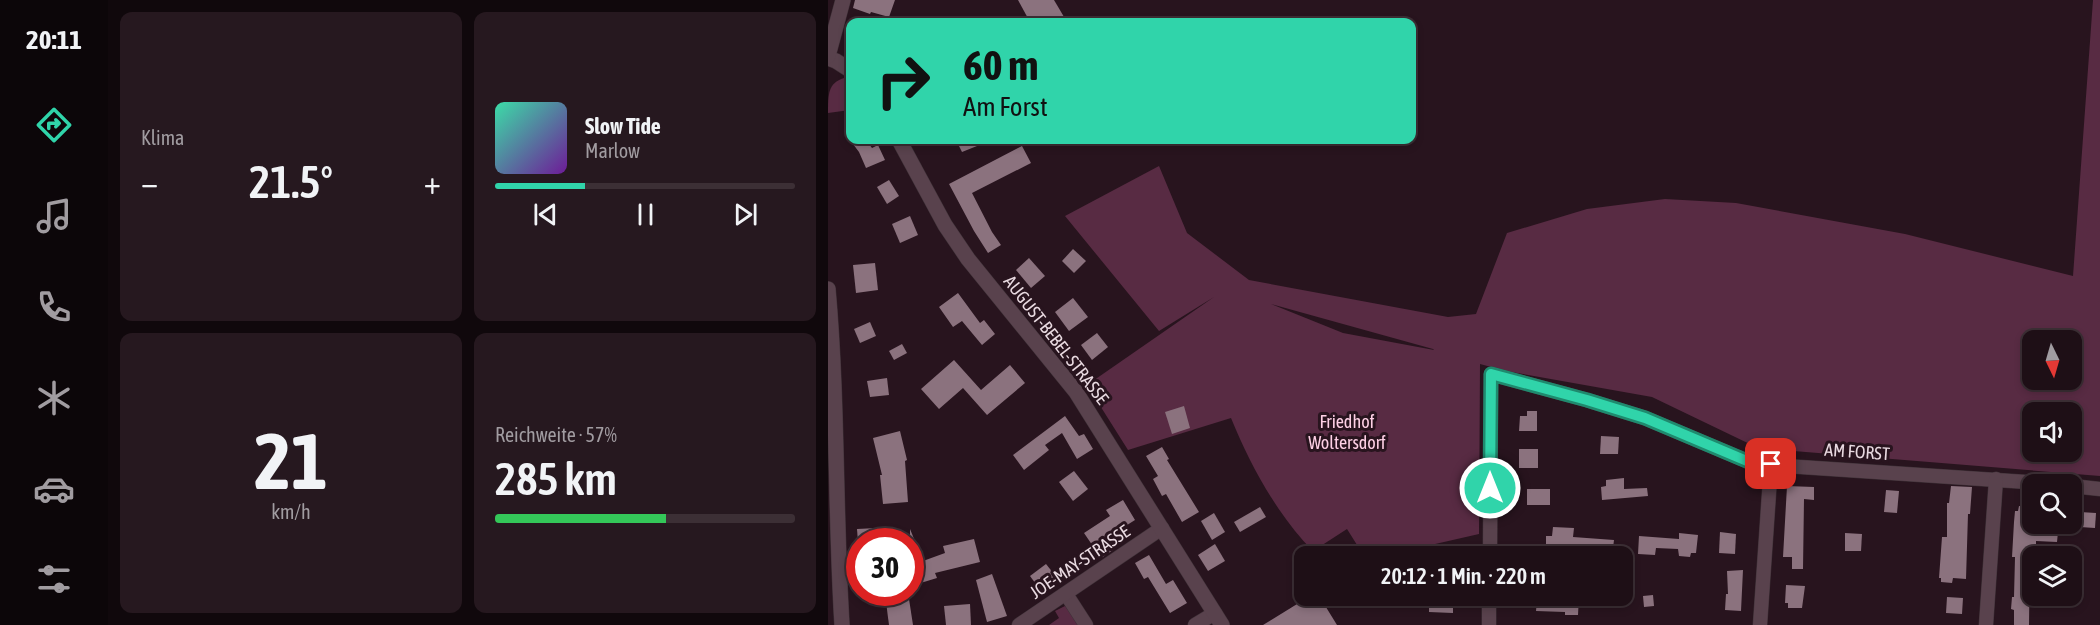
<!DOCTYPE html>
<html lang="de">
<meta charset="utf-8">
<style>
:root{--surface:#1e0f16;--page:#26181f;--text:#f1f3f6;--muted:#a19ca1;--line:#3c2f35;--accent:#30d4aa}
body{margin:0;font-family:"Asap Condensed",sans-serif;background:var(--page);color:var(--text);height:100vh;display:flex;flex-direction:column;font-size:22px;white-space:nowrap}
*{box-sizing:border-box;margin:0}
p{font-size:20px;color:var(--muted)}
.icon{flex:none;width:33px;height:33px;fill:none;stroke:currentColor;stroke-width:2;stroke-linecap:round;stroke-linejoin:round}
.map{position:relative;flex:1;overflow:hidden}
.sheet{display:flex;flex-direction:column;gap:12px;padding:12px;background:#10080c;width:720px}
.sheet>*{flex:none}
.top-card{position:absolute;left:18px;top:18px;width:570px;height:126px;border-radius:12px;box-shadow:0 3px 9px #0003,0 0 0 2px var(--line);background:#30d4aa;color:#111;overflow:hidden}
.needle{width:39px;rotate:175deg}
.fabs{position:absolute;left:1194px;top:330px;display:grid;gap:12px}
.fabs a{display:grid;place-items:center;width:60px;height:60px;border-radius:12px;background:var(--surface);box-shadow:0 3px 9px #0003,0 0 0 2px var(--line);font-size:30px}
.speed{position:absolute;left:18px;top:528px;display:flex;gap:12px;font-size:30px;font-weight:700;text-align:center}
.speed>*{display:grid;place-content:center;width:78px;height:78px;border-radius:50%;background:var(--surface);box-shadow:0 3px 9px #0003,0 0 0 2px var(--line);line-height:1}
.speed .limit{border:9px solid #d22;background:#fff;color:#111}
.pin{position:absolute;display:grid;place-items:center;width:51px;height:51px;color:#fff;margin:-26px;border-radius:12px;box-shadow:0 3px 9px #0006}
.me{position:absolute;width:66px;margin:-33px;rotate:0deg;stroke-linejoin:round;filter:drop-shadow(0 0 4px #0008)}
.turn{display:flex;align-items:center;gap:21px;height:126px;padding:0 18px;font-size:27px}
.turn .icon{width:78px;height:78px;stroke-width:2.5}
.turn b{display:block;font-size:42px;line-height:51px}
.big{font-size:45px;font-weight:600;line-height:1.1}
.sheet .widget{flex:1;display:flex;flex-direction:column;justify-content:center;gap:9px;min-width:0;padding:0 21px;border-radius:12px;background:var(--page)}
.sheet .dial{align-items:center;gap:0}
.dial b{font-size:78px;line-height:1}
.song{display:flex;align-items:center;gap:18px}
.cover{width:72px;height:72px;border-radius:9px;background:linear-gradient(135deg,hsl(160 70% 55%),hsl(280 70% 35%))}
.played{height:6px;border-radius:3px;background:linear-gradient(90deg,var(--accent) 30%,var(--line) 30%)}
.keys{display:flex;justify-content:space-around;direction:ltr}
.heat{display:flex;justify-content:space-between;align-items:center;font-size:33px;direction:ltr}
.charge{height:9px;border-radius:4px;background:linear-gradient(90deg,#34c759 57%,var(--line) 0)}
.sheet .tiles{flex:1;display:grid;gap:12px;grid-template-columns:repeat(2,1fr)}
.trip{position:absolute;left:466px;top:546px;width:339px;height:60px;border-radius:12px;background:var(--surface);box-shadow:0 3px 9px #0003,0 0 0 2px var(--line);font-weight:600;line-height:60px;text-align:center}
main{display:flex;flex:1;min-height:0}
.menu{display:flex;flex-direction:column;width:108px;justify-content:space-around;align-items:center;background:#0c0609;color:var(--muted)}
.menu .icon{width:42px;height:42px}
.menu .on{color:var(--accent)}
.menu b{font-size:27px;color:var(--text)}
.map>svg:first-child{display:block}
</style>
<main>
<nav class="menu">
<b>20:11</b>
<svg class="icon on" aria-label="directions" viewBox="0 0 24 24"><path d="M12 3l9 9-9 9-9-9zM9 14v-3h6M13 9l2 2-2 2"/></svg>
<svg class="icon" aria-label="music" viewBox="0 0 24 24"><path d="M9 18V5l10-2v13"/><circle cx="6" cy="18" r="3"/><circle cx="16" cy="16" r="3"/></svg>
<svg class="icon" aria-label="phone" viewBox="0 0 24 24"><path d="M5 4h4l2 5-3 2q2 4 5 5l2-3 5 2v4C11 20 4 13 5 4z"/></svg>
<svg class="icon" aria-label="climate" viewBox="0 0 24 24"><path d="M12 3v18M4 7l16 10M4 17L20 7"/></svg>
<svg class="icon" aria-label="car" viewBox="0 0 24 24"><path d="M5 17H2v-5l4-1 3-4h7l3 4 3 1v5h-3M9 17h6M6 11h13"/><circle cx="7" cy="17" r="2"/><circle cx="17" cy="17" r="2"/></svg>
<svg class="icon" aria-label="filters" viewBox="0 0 24 24"><path d="M4 7h16M4 17h16"/><circle cx="9" cy="7" r="2"/><circle cx="15" cy="17" r="2"/></svg>
</nav>
<section class="sheet">
<div class="tiles">
<div class="widget"><p>Klima</p>
<div class="heat"><a>−</a><b class="big">21.5°</b><a>+</a></div>
</div>
<div class="widget">
<div class="song"><i class="cover"></i><div><b>Slow Tide</b><p>Marlow</p></div></div>
<div class="played"></div>
<div class="keys"><svg class="icon" aria-label="previous" viewBox="0 0 24 24"><path d="M18 5L8 12l10 7zM5 5v14"/></svg><svg class="icon" aria-label="pause" viewBox="0 0 24 24"><path d="M8 5v14M16 5v14"/></svg><svg class="icon" aria-label="next" viewBox="0 0 24 24"><path d="M6 5l10 7-10 7zM19 5v14"/></svg></div>
</div>
<div class="widget dial"><b>21</b><p>km/h</p></div>
<div class="widget"><p>Reichweite · 57%</p><b class="big">285 km</b><div class="charge"></div></div>
</div>
</section>
<div class="map">
<svg width="1272" height="625" viewBox="0 0 1272 625">
<rect width="100%" height="100%" fill="#28141e"/>
<!-- green -->
<g fill="#582b43" fill-rule="evenodd">
<path d="M1265,0h7v476l-342,-28 -106,-51 -146,-26 -26,-7 -1,170 -57,13 -15,9h-43l-17,-27 -34,22c-35,-35 -63,-86 -82,-133l-103,32 -41,-65 127,-88 -55,34 -94,-115 94,-50 28,67 62,47 199,37 28,-3 31,-81 80,-24 78,-10 71,4 169,31 168,42zM443,304l162,45 1,1 -91,-17zM1204,340h40v40h-40zM1204,412h40v40h-40z"/>
<path d="M16,78l6,3v29l-22,3c0,-19 0,-30 16,-35z"/>
<path d="M237,606l15,19h-31l10,-7 -4,-7z"/>
</g>
<!-- building -->
<g fill="#8b727e">
<path d="M27,0h40l-6,17 -18,-5 -1,2 -17,-6z"/>
<path d="M190,0h36l13,22h-37z"/>
<path d="M22,140h16l6,8 6,-3 7,15 -19,8 -7,-16z"/>
<path d="M128,140h36l-30,12z"/>
<path d="M194,146l9,17 -59,30 20,39 9,13 -13,8 -14,-22 -25,-47z"/>
<path d="M61,180l10,16 -12,8 -10,-17z"/>
<path d="M82,216l8,19 -18,8 -8,-19z"/>
<path d="M245,249l13,12 -12,12 -12,-12z"/>
<path d="M201,258l16,18 -14,12 -15,-18z"/>
<path d="M47,263l3,27 -22,3 -3,-28z"/>
<path d="M130,293l22,30 4,-3 11,14 -13,11 -20,-24 -9,6 -14,-20z"/>
<path d="M245,298l15,19 -19,14 -14,-19z"/>
<path d="M42,322l6,14 -16,7 -6,-14z"/>
<path d="M269,333l11,14 -16,13 -11,-15z"/>
<path d="M74,344l5,9 -13,7 -5,-9z"/>
<path d="M126,360l27,30 29,-25 15,18 -38,32 -24,-27 -24,21 -18,-20z"/>
<path d="M59,378l2,17 -19,2 -3,-16z"/>
<path d="M356,406l6,22 -18,6 -7,-22z"/>
<path d="M699,411h10v20h-18l1,-15h7z"/>
<path d="M237,416l14,20 5,-2 9,15 -16,10 -15,-26 -17,12 4,5 -25,20 -11,-15z"/>
<path d="M72,431l7,29 -2,1 3,41 -25,2 -3,-29h2l-9,-37z"/>
<path d="M773,436l18,1 -1,17h-18z"/>
<path d="M334,447l7,12 -2,1 32,52 -17,10 -16,-28 -4,2 -9,-17 5,-3 -12,-20z"/>
<rect x="691" y="449" width="19" height="19"/>
<path d="M246,471l14,18 -15,12 -14,-19z"/>
<path d="M796,478v11l23,-1 1,8 -46,4 -1,-13 5,-1v-6z"/>
<path d="M959,486l27,1v13l-10,-1 -1,70h-11v-12h-9z"/>
<path d="M1123,486l21,1 -2,27h-2l-2,65 -13,-1 -1,5 -11,-1v-4h-2l3,-41h5v-34h2z"/>
<rect x="699" y="489" width="23" height="16"/>
<path d="M1058,490l13,1 -2,22 -13,-1z"/>
<path d="M295,500l12,20 -30,19 8,11 -12,8 -17,-25 26,-17 -4,-6z"/>
<path d="M1191,506l13,1v17h8l1,7 17,1 -1,10 -21,-1v10h-6l-1,74h-15v-15l-3,-1 1,-12h2l1,-40h-3l2,-35 1,-11h3z"/>
<path d="M432,507l6,10 -26,15 -6,-10z"/>
<path d="M1252,512l16,1 -1,15 -15,-1z"/>
<path d="M386,513l11,19 -13,8 -11,-19z"/>
<path d="M725,527l21,1 -1,9 41,3 -2,16h-18v-7h-5v-2l-43,-2v-9h6z"/>
<path d="M49,528l1,14h-20l-1,-13z"/>
<path d="M82,529l13,32 22,-8 -2,-7 31,-7 6,23 -45,11 2,5 -23,7 -4,-11z"/>
<path d="M892,532l16,2 -1,20 -16,-1z"/>
<path d="M851,533l19,2 -2,18h-5l-1,4 -11,-1 -1,-7 -22,-1 -1,7 -17,-1 1,-18 40,3z"/>
<path d="M1017,533l17,1 -1,17h-16z"/>
<path d="M387,544l10,17 -17,10 -10,-16z"/>
<path d="M321,555l17,29 7,-4 14,23 -17,10 -22,-36 -4,2 -9,-16z"/>
<path d="M218,564l12,15 -17,12 -11,-15z"/>
<path d="M915,570l-2,41 -16,-1 1,-16h2l-1,-23z"/>
<path d="M164,574l15,42 -20,6 -11,-42z"/>
<path d="M958,585l19,1 -3,22h-14v-5h-3z"/>
<path d="M825,595l1,11 -10,1 -1,-11z"/>
<path d="M737,596h14l-1,19h-13v-3l-29,-1 1,-11 29,1z"/>
<path d="M1119,597l16,1 -1,16 -16,-1z"/>
<path d="M81,599l4,26h-24l-3,-23z"/>
<path d="M493,599l16,26h-74l39,-24 5,7z"/>
<path d="M601,599h24v14l-24,-1z"/>
<path d="M142,604l1,21h-25l-2,-19z"/>
</g>
<g fill="none" stroke-linecap="round" stroke-linejoin="round">
<!-- minor casing -->
<g stroke="#3f3238" stroke-width="15">
<g id="minor">
<path d="M1244,486l28,3"/>
<path d="M662,556l1,-182 96,26 58,18 109,46 302,20"/>
<path d="M238,594l20,31"/>
<path d="M191,625l143,-97"/>
<path d="M367,625l20,-12"/>
<path d="M661,625v-29"/>
<path d="M932,625l11,-161"/>
<path d="M1158,625l10,-146"/>
</g>
</g>
<!-- tertiary casing -->
<g stroke="#3f3238" stroke-width="16">
<g id="tertiary">
<path d="M0,58l8,3 14,9"/>
<path d="M71,140l46,85 23,34 108,133 146,233"/>
</g>
</g>
<!-- secondary casing -->
<g stroke="#3f3238" stroke-width="16">
<g id="secondary">
<path d="M0,56l15,-56"/>
<path d="M0,289c10,112 7,224 14,336"/>
</g>
</g>
<!-- minor -->
<use href="#minor" stroke="#59424d" stroke-width="14"/>
<!-- tertiary -->
<use href="#tertiary" stroke="#59424d" stroke-width="15"/>
<!-- secondary -->
<use href="#secondary" stroke="#59424d" stroke-width="15"/>
</g>
<g fill="none" stroke-linecap="round" stroke-linejoin="round">
<!-- route casing -->
<g stroke="#1f8a6e" stroke-width="15">
<path id="route" d="M662,488l1,-114 96,26 58,18 109,46h17"/>
</g>
<!-- route -->
<use href="#route" stroke="#30d4aa" stroke-width="10"/>
</g>
<g text-anchor="middle" stroke-width="6" stroke-linejoin="round" paint-order="stroke">
<!-- street labels -->
<g font-size="18" fill="#e9dae1" stroke="#28141e">
<text transform="translate(228 340) rotate(52)" y="6">AUGUST-BEBEL-STRASSE</text>
<text transform="translate(1029 452) rotate(4)" y="6">AM FORST</text>
<text transform="translate(252 562) rotate(-34)" y="6">JOE-MAY-STRASSE</text>
</g>
<!-- park labels -->
<g font-size="18" fill="#fed0e5" stroke="#28141e">
<text x="519" y="428">Friedhof<tspan x="519" dy="21">Woltersdorf</tspan></text>
</g>
</g>
</svg>
<div class="fabs">
<a><svg class="needle" viewBox="-14 -14 28 28"><path d="M0-13l5 13h-10z" fill="#e53935"/><path d="M0 13l5-13h-10z" fill="#a19ca1"/></svg></a>
<a><svg class="icon" aria-label="sound" viewBox="0 0 24 24"><path d="M4 9h4l5-4v14l-5-4H4zM17 9q2 3 0 6"/></svg></a>
<a><svg class="icon" aria-label="search" viewBox="0 0 24 24"><circle cx="10" cy="10" r="6"/><path d="M15 15l6 6"/></svg></a>
<a><svg class="icon" aria-label="layers" viewBox="0 0 24 24"><path d="M12 4l9 5-9 5-9-5zM3 14l9 5 9-5"/></svg></a>
</div>
<div class="speed"><div class="limit">30</div></div>
<div class="pin" style="left:943px;top:464px;background:#d93025"><svg class="icon" aria-label="arrive" viewBox="0 0 24 24"><path d="M6 21V4h12l-3 4 3 4H6"/></svg></div>
<svg class="me" style="left:662px;top:488px" viewBox="-20 -20 40 40"><circle r="17" fill="#30d4aa" stroke="#fff" stroke-width="3"/><path d="M0-11L8 9 0 5-8 9z" fill="#fff"/></svg>
<div class="trip">20:12 · 1 Min. · 220 m</div>
<div class="top-card">
<div class="turn"><svg class="icon" aria-label="right" viewBox="0 0 24 24"><path d="M7 20v-9h11M14 6l5 5-5 5"/></svg><div><b>60 m</b>Am Forst</div></div>
</div>
</div>
</main>
